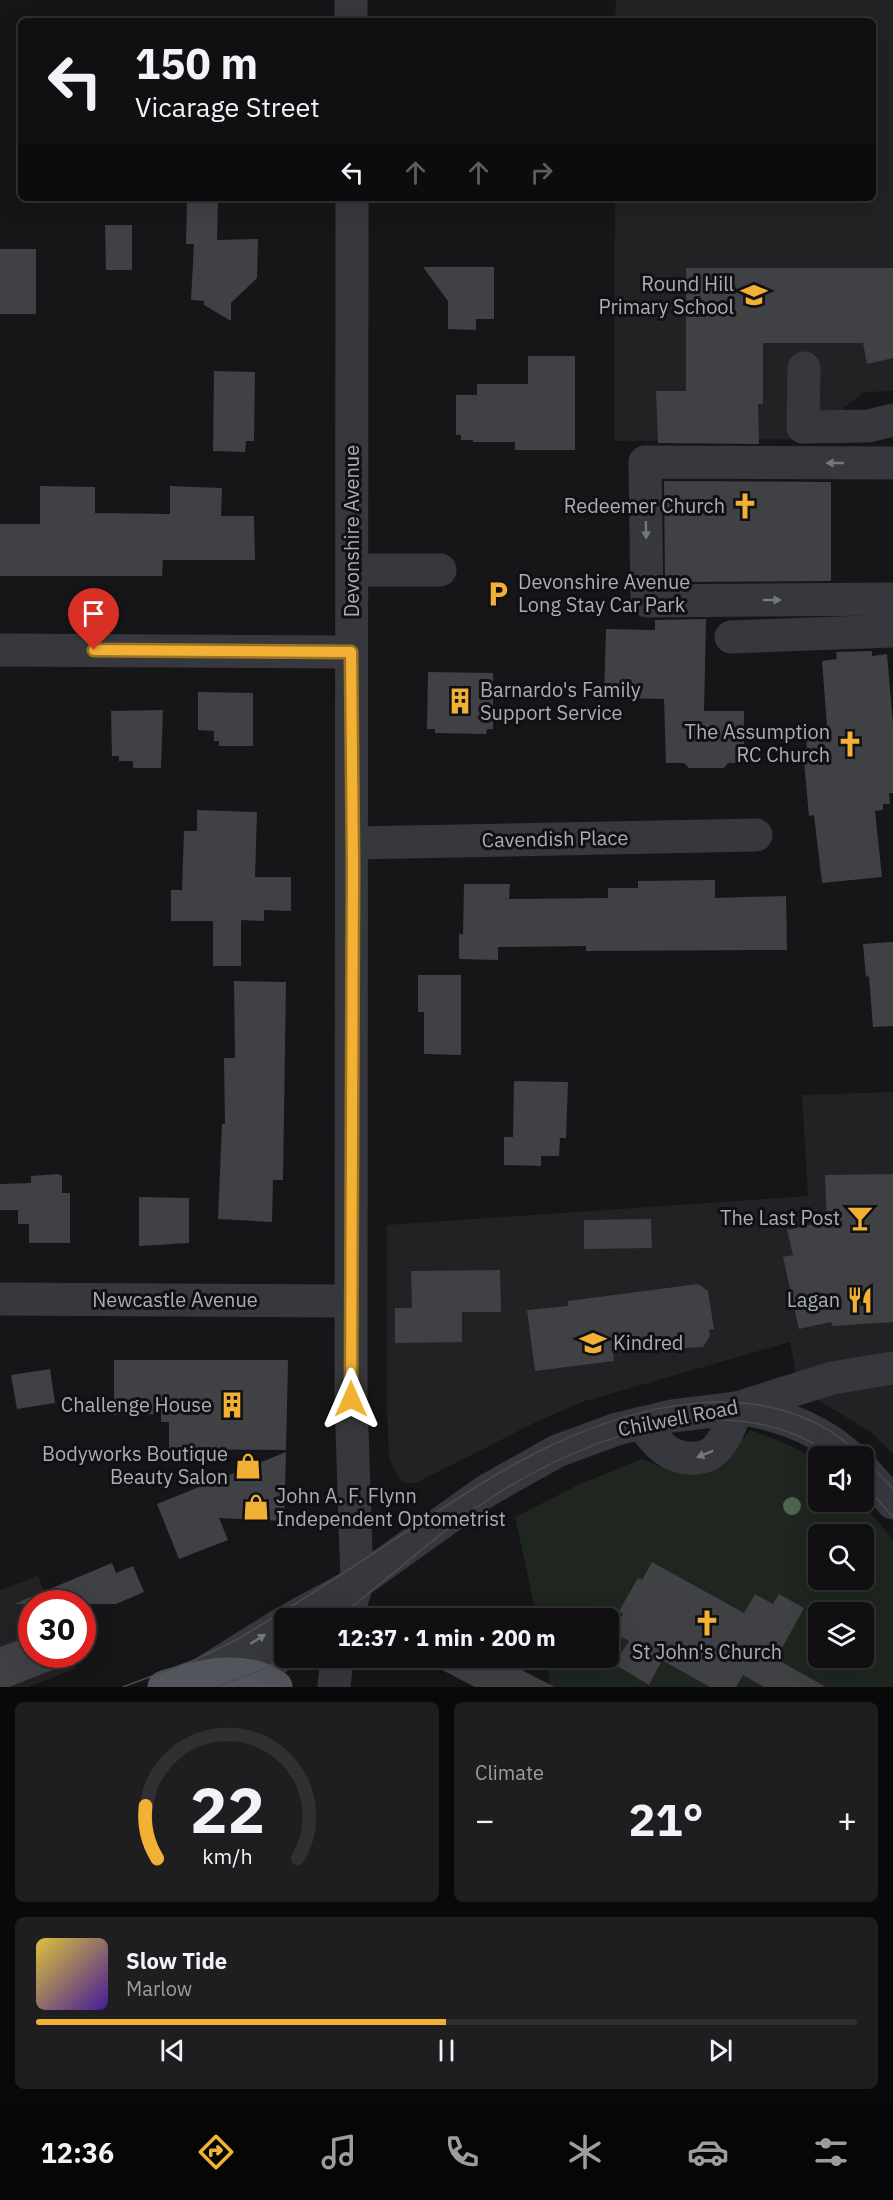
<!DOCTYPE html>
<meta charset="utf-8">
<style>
:root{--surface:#101012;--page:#1e1e20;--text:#f1f3f6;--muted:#9c9d9f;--line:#303032;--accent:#f2b134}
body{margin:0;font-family:"IBM Plex Sans",sans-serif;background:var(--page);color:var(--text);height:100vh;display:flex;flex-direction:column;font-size:22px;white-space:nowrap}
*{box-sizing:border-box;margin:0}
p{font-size:20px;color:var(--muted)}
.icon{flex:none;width:33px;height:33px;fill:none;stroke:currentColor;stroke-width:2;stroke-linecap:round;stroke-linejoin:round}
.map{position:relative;height:1687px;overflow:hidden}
.side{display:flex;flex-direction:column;gap:15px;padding:15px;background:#09090a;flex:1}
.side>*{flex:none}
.banner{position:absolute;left:18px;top:18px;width:858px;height:183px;border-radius:9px;box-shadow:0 6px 24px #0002,0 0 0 2px var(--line);background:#101012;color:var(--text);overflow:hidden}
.fabs{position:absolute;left:808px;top:1446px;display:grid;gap:12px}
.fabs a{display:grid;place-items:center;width:66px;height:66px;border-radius:9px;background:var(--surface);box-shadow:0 6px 24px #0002,0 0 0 2px var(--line);font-size:30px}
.speed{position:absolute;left:18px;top:1590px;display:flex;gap:12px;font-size:30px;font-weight:700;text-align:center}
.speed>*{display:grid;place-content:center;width:78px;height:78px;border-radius:50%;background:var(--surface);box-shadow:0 6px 24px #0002,0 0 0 2px var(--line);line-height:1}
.speed .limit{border:9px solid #d22;background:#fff;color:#111}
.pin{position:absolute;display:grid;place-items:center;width:51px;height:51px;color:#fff;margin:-62px -26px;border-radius:50% 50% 50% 0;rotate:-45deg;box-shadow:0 0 6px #0007}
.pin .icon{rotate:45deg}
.me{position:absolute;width:66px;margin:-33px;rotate:0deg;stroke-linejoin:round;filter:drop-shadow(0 0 4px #0008)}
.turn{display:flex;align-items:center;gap:21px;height:126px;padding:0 18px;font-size:27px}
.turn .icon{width:78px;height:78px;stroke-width:2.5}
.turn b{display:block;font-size:42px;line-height:51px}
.lanes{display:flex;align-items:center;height:57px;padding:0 18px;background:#0003;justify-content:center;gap:30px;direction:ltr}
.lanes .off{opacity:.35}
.big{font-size:45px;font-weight:700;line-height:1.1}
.side .tile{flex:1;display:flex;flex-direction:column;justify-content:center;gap:9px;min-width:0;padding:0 21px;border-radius:9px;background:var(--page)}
.side .dial{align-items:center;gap:0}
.dial svg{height:156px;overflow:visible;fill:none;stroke:var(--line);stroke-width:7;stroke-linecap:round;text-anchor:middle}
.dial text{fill:var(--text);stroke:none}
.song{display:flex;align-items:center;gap:18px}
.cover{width:72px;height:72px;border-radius:9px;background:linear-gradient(135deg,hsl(50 70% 55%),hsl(260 70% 35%))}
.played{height:6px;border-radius:3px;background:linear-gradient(90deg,var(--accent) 50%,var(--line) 50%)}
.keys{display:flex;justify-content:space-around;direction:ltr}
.heat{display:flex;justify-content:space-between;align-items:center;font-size:33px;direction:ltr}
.side .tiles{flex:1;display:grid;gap:15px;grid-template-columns:1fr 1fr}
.tile:last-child{grid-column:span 2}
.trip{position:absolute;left:274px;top:1608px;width:345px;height:60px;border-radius:9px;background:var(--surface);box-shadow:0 6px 24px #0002,0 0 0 2px var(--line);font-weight:700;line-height:60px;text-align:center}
.menu{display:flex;height:96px;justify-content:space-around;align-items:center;background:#060607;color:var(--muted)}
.menu .icon{width:42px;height:42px}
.menu .on{color:var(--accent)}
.menu b{font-size:27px;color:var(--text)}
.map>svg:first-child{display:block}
</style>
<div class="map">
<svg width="893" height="1687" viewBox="0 0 893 1687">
<rect width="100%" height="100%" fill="#161618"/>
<!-- built -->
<g fill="#222225">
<path d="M616,0h277v391l-29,1 -28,22 -12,25 -210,2 1,-243h258v-177h-258z"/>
<path d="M893,1092v362l-21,-21 -73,-45 -9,-46 -208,60 -46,20 -120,61h-11l-8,-7 -8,-18 -2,-48v-185l421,-29 -6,-101z"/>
<path d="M38,1576l11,27 -17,1v50l37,1 6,14 -47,18h-28v-97z"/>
</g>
<!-- green -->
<path fill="#1e261f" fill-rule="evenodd" d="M750,1430c25,9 48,17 69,34v38h41l33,37v148h-342l-6,-29h64v-40h-72l-22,-101 65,-33 62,-25c37,16 60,19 91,-11 6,-6 12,-11 17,-18zM819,1534h45v46h-45zM819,1612h45v46h-45z"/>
<!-- building -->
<g fill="#404145">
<path d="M187,198h31l-1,42 41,-1 -1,39 -26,25v18l-27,-16v-4l-13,-1 3,-56h-8z"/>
<path d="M105,225h27v45h-26z"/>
<rect x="0" y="249" width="36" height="65"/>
<path d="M423,267h71v52h-18v11l-28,-1v-28z"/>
<path d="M686,268h207v90l-26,6 -4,-21h-100v61h-5l1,40 -101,-1 -2,-52h30z"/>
<path d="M528,356h47v94h-60v-8h-42v-2h-12v-5h-5v-40h21v-11h51z"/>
<path d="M214,371l41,1 -1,69h-8l-1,11 -32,-1z"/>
<path d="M664,481l167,1v99l-166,1z"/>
<path d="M40,486l55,1v26l75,1v-28l52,2 -1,28h33l1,44h-92l-1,16h-162v-52h40z"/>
<path d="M706,619l-2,92h40v52h-16l-4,5h-35l-5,-5h-18l-2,-64 -60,-1 2,-69 49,1v-10z"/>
<path d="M872,651v5l15,-2 6,70v69h-4l1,11h-7v6l-8,1 7,66 -60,6 -8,-68 -5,1 -5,-54h4l-3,-35 22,-1 -5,-65 15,-2 -1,-7z"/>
<path d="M428,672l65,1v56h-6l-1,5 -51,-1v-4h-8z"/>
<path d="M198,692l55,1v53h-34v-5h-5v-10l-16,-1z"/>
<path d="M163,710l-2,58h-28v-7h-14v-5h-7l-1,-45z"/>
<path d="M197,810l60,2 -2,65h36v34l-27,-1v11l-23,-1v46h-28v-45h-42v-31h11l2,-59h13z"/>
<path d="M715,880v18l71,-2 1,54 -201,1v-5l-88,1v13l-39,-1v-25h4l1,-50h46l-1,15 99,-1v-10h30v-7z"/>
<path d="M893,942v84l-20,1 -4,-51 -3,1 -3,-33z"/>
<path d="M418,975h43v80l-37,-1v-42h-6z"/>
<path d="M234,981l52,1 -3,198h-10l-1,42 -54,-3 4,-95h3l-1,-66h11z"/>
<path d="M514,1081l54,1 -2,56h-6l-1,18h-18v10l-37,-1v-28h9z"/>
<path d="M58,1174l4,2v17h8v50h-41v-19h-11v-14h-18v-26l31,-1v-7z"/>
<path d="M893,1174v148l-60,4 -2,-4 -32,7 -16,-72 10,-2 -6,-25 40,-9 -2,-46z"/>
<path d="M139,1197l50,1v45l-50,3z"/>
<path d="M651,1219l1,29 -68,1v-29z"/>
<path d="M500,1270l1,42h-39v30l-67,1v-35h17l-1,-37z"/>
<path d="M698,1284l10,7 6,38 -5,1 1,6 -7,11 -90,5 1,9 -79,10 -8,-61 41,-4v-5z"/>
<path d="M114,1360h174l-2,90 -117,-1v-27h-8v-8l-47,1z"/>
<path d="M50,1369l5,34 -38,6 -6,-34z"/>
<path d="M286,1452l-2,69 -65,-3 9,22 -49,19 -22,-55z"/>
<path d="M652,1562l92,51 11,-19 18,10 6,-10 25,14 -28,51 50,28h-62l-21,-12 -7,12h-26l-48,-27 -13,25 -35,-21 15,-23 -16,-8 10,-19 -4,-3 19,-33 4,2z"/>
<path d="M112,1563l4,10 17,-7 11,26 -28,12h-102z"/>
<path d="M32,1635v19l56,2 -79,31h-9v-40z"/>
<path d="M419,1658h79l57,29h-80z"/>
</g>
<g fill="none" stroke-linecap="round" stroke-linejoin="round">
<!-- minor -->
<g stroke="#37383d" stroke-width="33">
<path d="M351,0v21"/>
<path d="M804,368l-1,59 65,-1 25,-6"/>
<path d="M893,463l-248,-1 2,139 246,-2"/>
<path d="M353,570h87"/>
<path d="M731,637l162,-6"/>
<path d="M0,650l351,2"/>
<path d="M353,843l403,-8"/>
<path d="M0,1299l350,2"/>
<path d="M737,1408c41,6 81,20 112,48"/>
<path d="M641,1423c15,20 29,38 57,35 7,-1 15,-5 20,-11 9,-11 14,-26 19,-39"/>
<path d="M864,1470l29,33"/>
<path d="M292,1618l65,-35 129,-92 71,-40 60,-22 55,-13 65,-8 95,-30 61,-10"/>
<path d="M347,1618l10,-35 -6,-184 1,-1201"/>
<path d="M253,1676l32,-24"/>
<path d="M195,1678l90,-56"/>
<path d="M334,1687l3,-29"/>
</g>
<!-- major -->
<path stroke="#53555c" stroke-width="33" d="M164,1687c35,-11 80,-23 112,0"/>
<!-- tram -->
<g stroke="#4a4c52" stroke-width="1.5">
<path d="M864,1458l29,31"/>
<path d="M864,1484l29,33"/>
<path d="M338,1618c51,-40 100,-85 154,-121 96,-61 239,-115 341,-41"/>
<path d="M123,1687l74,-28 39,-19c60,-35 118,-74 176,-112 37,-23 73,-49 112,-69 104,-55 244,-93 338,-3"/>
<path d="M215,1687l45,-16 25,-14"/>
</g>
</g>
<!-- trees -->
<circle fill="#506452" cx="792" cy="1506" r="9"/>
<!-- one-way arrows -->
<defs><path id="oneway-solid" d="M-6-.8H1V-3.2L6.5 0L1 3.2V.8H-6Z" transform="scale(1.5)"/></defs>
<g fill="#757881">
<use href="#oneway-solid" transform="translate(835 463) rotate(-180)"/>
<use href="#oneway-solid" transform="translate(646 530) rotate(89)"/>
<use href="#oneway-solid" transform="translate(772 600)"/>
<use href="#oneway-solid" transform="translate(705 1454) rotate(158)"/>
<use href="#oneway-solid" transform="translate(258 1639) rotate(-32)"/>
</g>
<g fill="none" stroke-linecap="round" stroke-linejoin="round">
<!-- route casing -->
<g stroke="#9d7322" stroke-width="15">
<path id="route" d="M94,650l257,2 2,214 -2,533"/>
</g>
<!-- route -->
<use href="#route" stroke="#f2b134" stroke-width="10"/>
</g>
<!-- icons -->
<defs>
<g id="school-bare" transform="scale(2.07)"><path d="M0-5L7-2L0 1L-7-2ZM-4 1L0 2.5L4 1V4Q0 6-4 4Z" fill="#f2b134" stroke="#111113" stroke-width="2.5" paint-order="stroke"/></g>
<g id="church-bare" transform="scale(2.07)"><path d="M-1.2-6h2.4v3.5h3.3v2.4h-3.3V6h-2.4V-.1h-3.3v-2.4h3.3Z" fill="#f2b134" stroke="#111113" stroke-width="2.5" paint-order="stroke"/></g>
<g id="parking-bare" transform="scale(2.07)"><path d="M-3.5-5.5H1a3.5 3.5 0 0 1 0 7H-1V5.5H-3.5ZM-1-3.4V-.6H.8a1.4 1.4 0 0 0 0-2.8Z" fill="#f2b134" stroke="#111113" stroke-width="2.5" paint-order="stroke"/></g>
<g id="building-bare" transform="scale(2.07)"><path d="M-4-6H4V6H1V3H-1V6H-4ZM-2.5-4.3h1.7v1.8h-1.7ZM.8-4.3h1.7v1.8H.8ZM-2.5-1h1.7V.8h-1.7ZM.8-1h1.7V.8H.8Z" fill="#f2b134" stroke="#111113" stroke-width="2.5" paint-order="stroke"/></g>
<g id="bar-bare" transform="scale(2.07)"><path d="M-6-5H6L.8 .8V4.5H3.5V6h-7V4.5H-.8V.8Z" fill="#f2b134" stroke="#111113" stroke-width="2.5" paint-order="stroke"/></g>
<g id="restaurant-bare" transform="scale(2.07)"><path d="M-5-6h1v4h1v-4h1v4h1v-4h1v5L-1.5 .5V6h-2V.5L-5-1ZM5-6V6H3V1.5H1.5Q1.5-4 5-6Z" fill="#f2b134" stroke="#111113" stroke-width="2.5" paint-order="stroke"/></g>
<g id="shop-bare" transform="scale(2.07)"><path d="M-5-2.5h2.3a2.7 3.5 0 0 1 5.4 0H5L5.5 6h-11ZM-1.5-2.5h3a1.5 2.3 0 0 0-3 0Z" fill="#f2b134" stroke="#111113" stroke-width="2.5" paint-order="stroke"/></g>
</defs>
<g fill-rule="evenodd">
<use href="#school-bare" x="754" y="295"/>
<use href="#church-bare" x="745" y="506"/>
<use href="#parking-bare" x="498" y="594"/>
<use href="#building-bare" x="460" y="701"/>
<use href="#church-bare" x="850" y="744"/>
<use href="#bar-bare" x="860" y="1218"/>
<use href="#restaurant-bare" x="860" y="1300"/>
<use href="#school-bare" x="593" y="1343"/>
<use href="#building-bare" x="232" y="1405"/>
<use href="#shop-bare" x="248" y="1466"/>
<use href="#shop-bare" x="256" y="1507"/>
<use href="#church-bare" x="707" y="1623"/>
</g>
<g text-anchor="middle" stroke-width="6" stroke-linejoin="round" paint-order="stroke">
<!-- poi labels -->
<g font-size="20" fill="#a8adb8" stroke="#111113" text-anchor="end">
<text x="734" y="291">Round Hill<tspan x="734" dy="23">Primary School</tspan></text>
<text x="725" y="513">Redeemer Church</text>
<text x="518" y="589" text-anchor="start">Devonshire Avenue<tspan x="518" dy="23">Long Stay Car Park</tspan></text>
<text x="480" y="697" text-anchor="start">Barnardo's Family<tspan x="480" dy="23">Support Service</tspan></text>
<text x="830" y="739">The Assumption<tspan x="830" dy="23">RC Church</tspan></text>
<text x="840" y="1225">The Last Post</text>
<text x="840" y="1307">Lagan</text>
<text x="613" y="1350" text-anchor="start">Kindred</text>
<text x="212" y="1412">Challenge House</text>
<text x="228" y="1461">Bodyworks Boutique<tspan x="228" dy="23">Beauty Salon</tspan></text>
<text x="276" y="1503" text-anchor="start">John A. F. Flynn<tspan x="276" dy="23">Independent Optometrist</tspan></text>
<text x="707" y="1659" text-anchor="middle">St John's Church</text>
</g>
<!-- street labels -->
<g font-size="20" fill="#a8adb8" stroke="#111113">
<text transform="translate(352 531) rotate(-90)" y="7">Devonshire Avenue</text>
<text transform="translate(555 839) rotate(-1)" y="7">Cavendish Place</text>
<text x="175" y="1307">Newcastle Avenue</text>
<text transform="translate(678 1418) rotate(-11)" y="7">Chilwell Road</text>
</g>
</g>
</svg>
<div class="fabs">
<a><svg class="icon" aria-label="sound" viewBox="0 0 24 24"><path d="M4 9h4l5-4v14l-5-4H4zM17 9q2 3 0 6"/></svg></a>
<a><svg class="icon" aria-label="search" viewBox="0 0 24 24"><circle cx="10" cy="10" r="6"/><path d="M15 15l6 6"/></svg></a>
<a><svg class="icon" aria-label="layers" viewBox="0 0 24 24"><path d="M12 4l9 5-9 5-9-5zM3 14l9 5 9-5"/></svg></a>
</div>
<div class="speed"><div class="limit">30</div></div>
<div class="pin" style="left:94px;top:650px;background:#d93025"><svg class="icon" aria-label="arrive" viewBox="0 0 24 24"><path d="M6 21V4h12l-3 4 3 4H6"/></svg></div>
<svg class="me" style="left:351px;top:1399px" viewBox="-20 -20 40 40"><path d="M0-17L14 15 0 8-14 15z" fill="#f2b134" stroke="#fff" stroke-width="4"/></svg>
<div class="trip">12:37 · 1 min · 200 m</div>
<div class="banner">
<div class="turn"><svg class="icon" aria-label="left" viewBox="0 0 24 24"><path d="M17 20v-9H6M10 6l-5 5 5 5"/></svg><div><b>150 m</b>Vicarage Street</div></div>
<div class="lanes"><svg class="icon" aria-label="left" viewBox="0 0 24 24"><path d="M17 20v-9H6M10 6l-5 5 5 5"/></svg><svg class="icon off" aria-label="ahead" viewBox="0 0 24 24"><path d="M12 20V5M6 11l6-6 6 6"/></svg><svg class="icon off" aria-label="ahead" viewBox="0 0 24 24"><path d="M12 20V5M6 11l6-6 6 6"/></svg><svg class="icon off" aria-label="right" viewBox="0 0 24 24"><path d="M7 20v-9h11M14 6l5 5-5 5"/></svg></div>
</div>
</div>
<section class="side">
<div class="tiles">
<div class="tile dial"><svg viewBox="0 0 100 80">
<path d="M14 69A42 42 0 1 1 86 69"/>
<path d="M14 69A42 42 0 0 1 8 42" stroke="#f2b134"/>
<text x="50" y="56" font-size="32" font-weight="700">22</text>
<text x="50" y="72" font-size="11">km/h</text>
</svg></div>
<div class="tile"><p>Climate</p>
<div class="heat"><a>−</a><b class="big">21°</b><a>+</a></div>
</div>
<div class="tile">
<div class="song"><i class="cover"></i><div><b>Slow Tide</b><p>Marlow</p></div></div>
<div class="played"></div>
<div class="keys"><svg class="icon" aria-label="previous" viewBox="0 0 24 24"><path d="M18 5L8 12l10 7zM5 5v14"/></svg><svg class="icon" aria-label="pause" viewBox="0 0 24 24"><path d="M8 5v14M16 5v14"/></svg><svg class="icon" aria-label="next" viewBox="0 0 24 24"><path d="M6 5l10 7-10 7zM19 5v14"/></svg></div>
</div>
</div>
</section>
<nav class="menu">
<b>12:36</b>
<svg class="icon on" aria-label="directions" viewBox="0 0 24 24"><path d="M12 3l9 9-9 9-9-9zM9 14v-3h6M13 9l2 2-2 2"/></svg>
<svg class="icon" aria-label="music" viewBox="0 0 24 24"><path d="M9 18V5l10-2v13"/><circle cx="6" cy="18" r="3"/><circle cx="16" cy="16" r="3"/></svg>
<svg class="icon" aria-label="phone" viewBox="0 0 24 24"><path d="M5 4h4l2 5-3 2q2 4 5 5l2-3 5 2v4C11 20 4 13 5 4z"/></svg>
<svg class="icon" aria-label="climate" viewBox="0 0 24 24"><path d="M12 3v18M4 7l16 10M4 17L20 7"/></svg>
<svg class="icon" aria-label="car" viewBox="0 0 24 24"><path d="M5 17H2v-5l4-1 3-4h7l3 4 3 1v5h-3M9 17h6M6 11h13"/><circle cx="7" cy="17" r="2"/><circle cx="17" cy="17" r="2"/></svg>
<svg class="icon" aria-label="filters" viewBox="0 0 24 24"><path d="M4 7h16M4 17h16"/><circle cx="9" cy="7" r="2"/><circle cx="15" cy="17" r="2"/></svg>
</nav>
